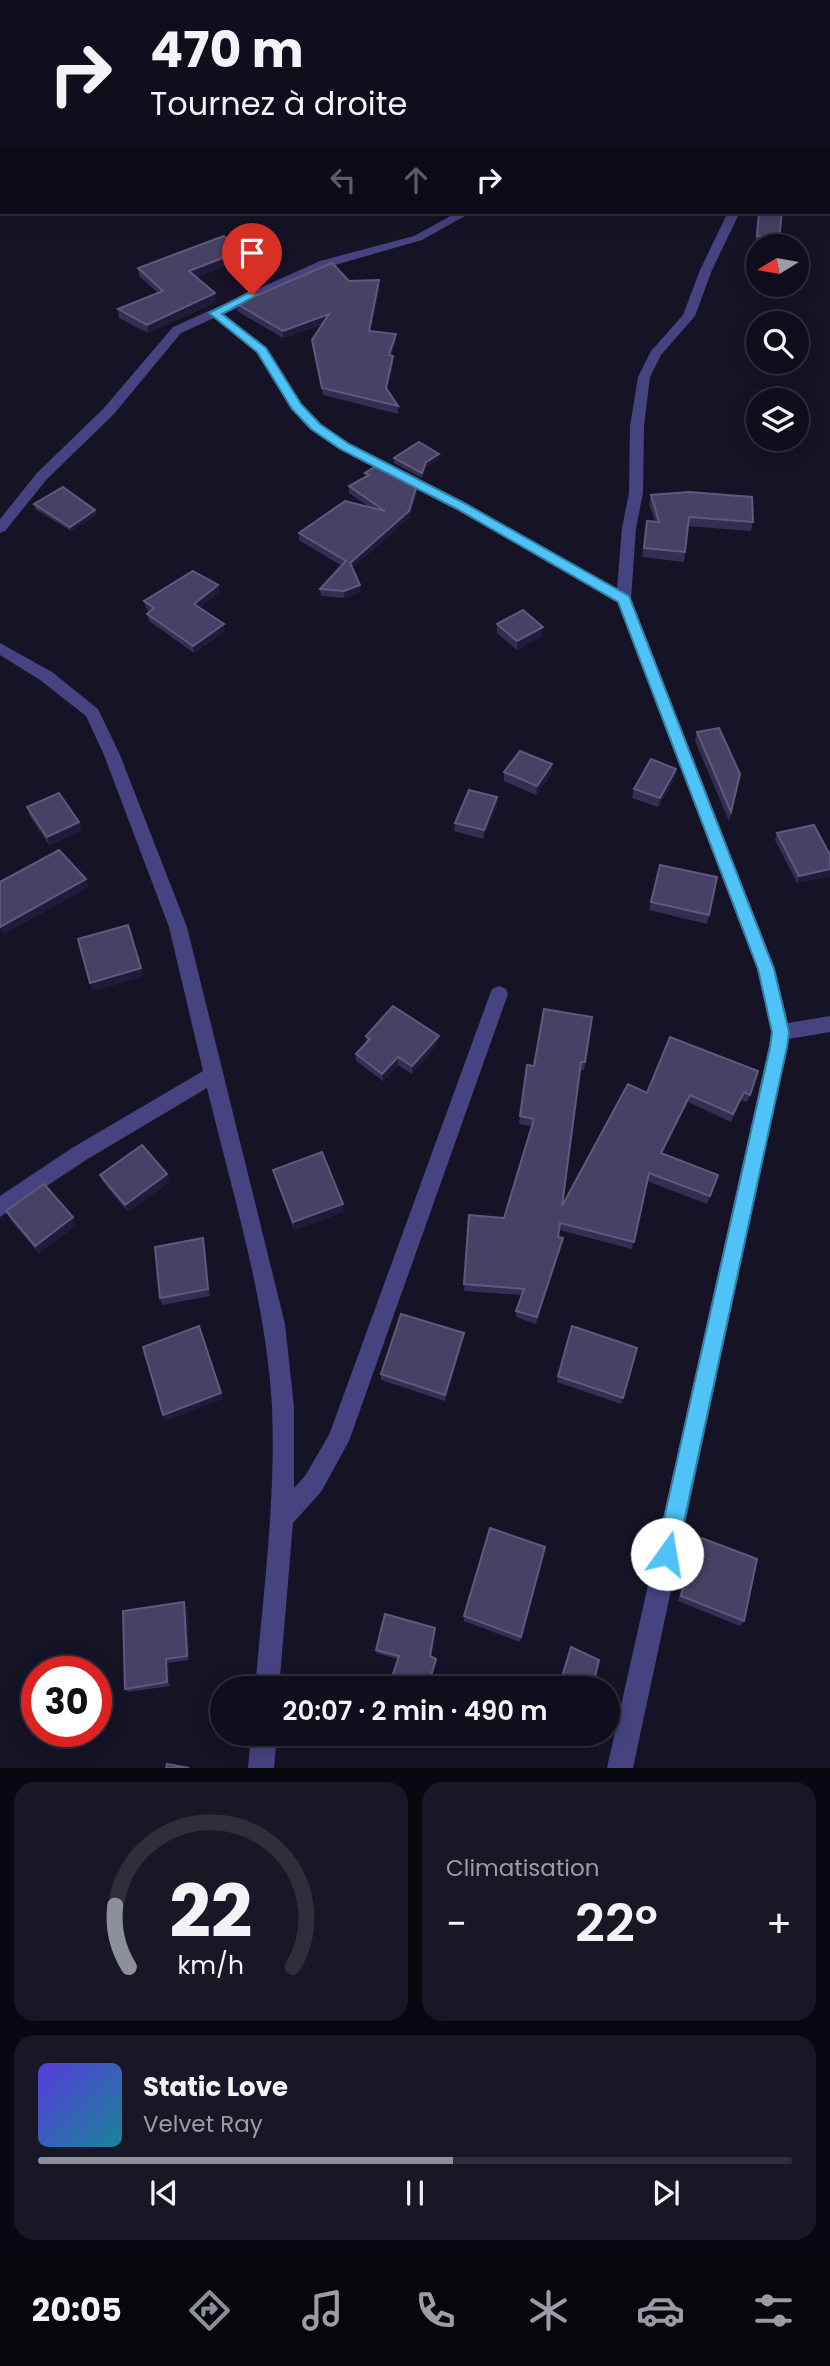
<!DOCTYPE html>
<html lang="fr">
<meta charset="utf-8">
<style>
:root{--surface:#100e1d;--page:#191726;--text:#f1f3f6;--muted:#9c9ca4;--line:#302e3b;--accent:#8c9099}
body{margin:0;font-family:Poppins,sans-serif;background:var(--page);color:var(--text);height:100vh;display:flex;flex-direction:column;font-size:26px;white-space:nowrap}
*{box-sizing:border-box;margin:0}
p{font-size:23px;color:var(--muted)}
.icon{flex:none;width:38px;height:38px;fill:none;stroke:currentColor;stroke-width:2;stroke-linecap:round;stroke-linejoin:round}
.map{position:relative;height:1768px;overflow:hidden}
.sheet{display:flex;flex-direction:column;gap:14px;padding:14px;background:#090810;flex:1}
.sheet>*{flex:none}
.guide{position:absolute;left:0px;top:0px;width:831px;height:214px;box-shadow:0 4px 18px #0003,0 0 0 2px var(--line);background:#100e1d;color:var(--text);overflow:hidden}
.needle{width:46px;rotate:259deg}
.tools{position:absolute;left:746px;top:234px;display:grid;gap:14px}
.tools a{display:grid;place-items:center;width:63px;height:63px;border-radius:50%;background:var(--surface);box-shadow:0 4px 18px #0003,0 0 0 2px var(--line);font-size:35px}
.speed{position:absolute;left:21px;top:1656px;display:flex;gap:14px;font-size:35px;font-weight:700;text-align:center}
.speed>*{display:grid;place-content:center;width:91px;height:91px;border-radius:50%;background:var(--surface);box-shadow:0 4px 18px #0003,0 0 0 2px var(--line);line-height:1}
.speed .limit{border:10px solid #d22;background:#fff;color:#111}
.pin{position:absolute;display:grid;place-items:center;width:60px;height:60px;color:#fff;margin:-72px -30px;border-radius:50% 50% 50% 0;rotate:-45deg;box-shadow:0 0 7px #0007}
.pin .icon{rotate:45deg}
.me{position:absolute;width:77px;margin:-38px;rotate:13deg;stroke-linejoin:round;filter:drop-shadow(0 0 5px #0008)}
.turn{display:flex;align-items:center;gap:24px;height:147px;padding:0 35px;font-size:32px}
.turn .icon{width:91px;height:91px;stroke-width:2.5}
.turn b{display:block;font-size:49px;line-height:60px}
.lanes{display:flex;align-items:center;height:66px;padding:0 35px;background:#0003;justify-content:center;gap:35px;direction:ltr}
.lanes .off{opacity:.35}
.big{font-size:52px;font-weight:600;line-height:1.1}
.sheet .card{flex:1;display:flex;flex-direction:column;justify-content:center;gap:10px;min-width:0;padding:0 24px;border-radius:21px;background:var(--page)}
.sheet .dial{align-items:center;gap:0}
.dial svg{height:182px;overflow:visible;fill:none;stroke:var(--line);stroke-width:7;stroke-linecap:round;text-anchor:middle}
.dial text{fill:var(--text);stroke:none}
.song{display:flex;align-items:center;gap:21px}
.cover{width:84px;height:84px;border-radius:10px;background:linear-gradient(135deg,hsl(250 70% 55%),hsl(190 70% 35%))}
.played{height:7px;border-radius:4px;background:linear-gradient(90deg,var(--accent) 55%,var(--line) 55%)}
.keys{display:flex;justify-content:space-around;direction:ltr}
.heat{display:flex;justify-content:space-between;align-items:center;font-size:38px;direction:ltr}
.sheet .tiles{flex:1;display:grid;gap:14px;grid-template-columns:1fr 1fr}
.card:last-child{grid-column:span 2}
.trip{position:absolute;left:210px;top:1676px;width:410px;height:70px;border-radius:35px;background:var(--surface);box-shadow:0 4px 18px #0003,0 0 0 2px var(--line);font-weight:600;line-height:70px;text-align:center}
.menu{display:flex;height:112px;justify-content:space-around;align-items:center;background:#06060c;color:var(--muted)}
.menu .icon{width:49px;height:49px}
.menu .active{color:var(--accent)}
.menu b{font-size:32px;color:var(--text)}
.map>svg:first-child{display:block}
</style>
<div class="map">
<svg width="830" height="1768" viewBox="0 0 830 1768">
<rect width="100%" height="100%" fill="#161327"/>
<g fill="none" stroke-linecap="round" stroke-linejoin="round">
<!-- street -->
<g fill="#464380" fill-rule="evenodd">
<path d="M347,0h12l2,2h-13z"/>
<path d="M632,0h10l2,2h-11z"/>
<path d="M759,0h10l1,2h-10z"/>
<path d="M458,212h14l-50,28 -94,27 -104,47 42,33 35,57 20,20 28,19 117,60 151,86 5,-61 7,-35 1,-67 8,-49 13,-26 32,-36 17,-45 28,-58h12l-28,58 -17,46 -34,39 -11,22 -6,49 -1,67 -7,35 -5,71 144,370 13,54 42,-7v16l-41,7 -156,729h-26l165,-736 -15,-63 -139,-367 -162,-93 -117,-60 -28,-19 -20,-21 -34,-57 -43,-34 -33,15 -67,81 -67,65 -42,52 -5,2v-14l37,-46 67,-65 69,-81 147,-66 94,-25z"/>
<path d="M0,643l52,29 46,37 22,46 67,172 98,397 9,83v81l11,-12 24,-41 161,-441 2,-5 7,-3 7,3 2,5 -159,447 -28,51 -28,31 -14,166h-24c8,-94 21,-188 17,-282 -6,-108 -40,-215 -65,-319l-121,72 -86,57v-21l72,-48 131,-77 -34,-144 -65,-172 -18,-39 -46,-36 -40,-25z"/>
<path d="M251,1734h26l-3,34h-26z"/>
</g>
</g>
<!-- wall -->
<g fill="#352e53">
<path d="M758,212h24l-5,35 -22,-2z"/>
<path d="M243,250l1,8 -48,19 20,25 -68,31 -29,-15 -1,-9 40,-16 -19,-17 -1,-8z"/>
<path d="M349,281l31,5 -10,46 26,2v7l-5,15h2v7l-6,27 11,16v8l-75,-19 -10,-48 -1,-7 11,-16 -40,14 -46,-27v-7z"/>
<path d="M439,454v5l-13,8 -4,11 -28,-15v-5z"/>
<path d="M365,473l52,12v7l-8,26 -57,50 8,24 -16,6 -23,-2 -1,-7 22,-23 -43,-26v-7l70,-26 -20,-14v-7l17,-10z"/>
<path d="M651,495l102,27 -2,9 -63,-5 -4,36 -42,-5 5,-36h8l-6,-17z"/>
<path d="M34,504l61,6 1,5 -25,16 -36,-22z"/>
<path d="M218,585l1,7 -20,16 26,23 -31,22 -45,-32 -2,-7 3,-2 -4,-4 -2,-7z"/>
<path d="M497,624l45,12 -25,14 -20,-17z"/>
<path d="M697,732l43,42 -11,47 -34,-80z"/>
<path d="M552,764l-1,10 -15,21 -32,-14v-9z"/>
<path d="M676,769l-1,9 -17,29 -26,-9 2,-9z"/>
<path d="M497,797v9l-14,33 -29,-8 1,-8z"/>
<path d="M27,807l52,15 2,9 -32,14 -19,-29z"/>
<path d="M777,833l53,22v21l-33,7 -22,-43z"/>
<path d="M660,865l57,12 -10,47 -58,-14z"/>
<path d="M592,1017l-8,53h-4l-18,136 85,-113 111,-22 -11,31 -6,-2 -10,22 -43,-20 -26,52 56,21 -11,29 -60,-23 -15,68 -73,-19 -1,7 3,8 -25,79 -20,-7v-6l6,-16 -58,-4 5,-76 35,3 28,-92 -13,-2 8,-59 7,1z"/>
<path d="M366,1036l72,7 -26,31 -14,-9 -15,16 -27,-20v-7l10,-10z"/>
<path d="M273,1170l70,34v8l-49,18 -19,-53z"/>
<path d="M167,1174l2,8 -41,30 -25,-30 -3,-7z"/>
<path d="M6,1211l70,14 -37,28 -29,-34z"/>
<path d="M203,1238l2,7 5,51 -48,9 -2,-7z"/>
<path d="M464,1333l-1,7 -18,61 -64,-21v-6z"/>
<path d="M637,1348l-16,56 -64,-22 1,-6z"/>
<path d="M696,1536l48,85 -4,5 -62,-25 15,-60z"/>
<path d="M545,1547l-25,95 -56,-21v-5z"/>
<path d="M187,1607l2,53 -21,3 2,23 -42,6 -3,-3z"/>
<path d="M435,1628l-5,28 6,6 -8,27h-40l10,-30 -22,-6v-3z"/>
<path d="M571,1647l21,42h-26l-7,-3z"/>
</g>
<!-- shaded-wall -->
<g fill="#211b3a">
<path d="M243,250l1,8 -54,21 -1,-8z"/>
<path d="M379,280l1,6 -11,53v-8z"/>
<path d="M215,293l1,9 -68,31 -1,-8z"/>
<path d="M329,314l1,7 -47,17v-7z"/>
<path d="M396,334v7l-7,21v-7z"/>
<path d="M393,356v7l-7,32v-7z"/>
<path d="M439,454v5l-13,8 -4,11v-5l4,-11z"/>
<path d="M417,485v7l-8,26 -59,52v-7z"/>
<path d="M95,510l1,5 -25,16 -1,-4z"/>
<path d="M218,585l1,7 -24,19 -1,-7z"/>
<path d="M360,585v7l-16,6v-7z"/>
<path d="M224,624l1,7 -31,22 -1,-7z"/>
<path d="M543,627l-1,9 -25,14v-9z"/>
<path d="M552,764l-1,10 -15,21 1,-9z"/>
<path d="M676,769l-1,9 -17,29 2,-9z"/>
<path d="M497,797v9l-14,33 1,-9z"/>
<path d="M79,822l2,9 -32,14 -2,-8z"/>
<path d="M830,869v7l-33,7 2,-7z"/>
<path d="M86,879l3,8 -86,48 -3,-8z"/>
<path d="M141,968l2,9 -51,14 -2,-8z"/>
<path d="M439,1036l-1,7 -26,31v-8z"/>
<path d="M398,1057v8l-15,16 -1,-7z"/>
<path d="M690,1095l-2,7 -29,59 2,-8z"/>
<path d="M167,1174l2,8 -41,30 -3,-7z"/>
<path d="M343,1204v8l-49,18 -1,-8z"/>
<path d="M73,1217l3,8 -37,28 -4,-7z"/>
<path d="M203,1238l2,7 5,51 -2,-7z"/>
<path d="M563,1238l-2,7 -25,79 1,-7z"/>
<path d="M464,1333l-1,7 -18,61v-6z"/>
<path d="M221,1393l2,6 -58,22 -2,-6z"/>
<path d="M184,1602l3,5 2,53 -2,-4z"/>
<path d="M166,1659l2,4 2,23 -3,-4z"/>
</g>
<!-- building -->
<g fill="#474165" stroke="#5f597c" stroke-width="2">
<path d="M759,212h23l-3,27 -22,-3z"/>
<path d="M224,236l19,14 -54,21 26,22 -68,32 -29,-16 45,-18 -25,-23z"/>
<path d="M332,263l17,18 30,-1 -10,51 27,3 -7,21 4,1 -7,32 12,18 -76,-18 -10,-48 17,-26 -46,17 -46,-27z"/>
<path d="M419,442l20,12 -13,8 -4,11 -28,-15z"/>
<path d="M378,465l39,20 -8,26 -59,52 10,22 -16,6 -24,-2 26,-28 -47,-28 46,-32 40,10 -36,-25 20,-11 -4,-2z"/>
<path d="M63,487l32,23 -25,17 -36,-23z"/>
<path d="M689,492l63,5 1,25 -64,-5 -4,35 -41,-4 3,-27 12,1 -8,-27z"/>
<path d="M193,571l25,14 -24,19 30,20 -31,22 -46,-32 7,-6 -10,-7z"/>
<path d="M523,610l20,17 -26,14 -20,-17z"/>
<path d="M719,728l21,46 -9,38 -34,-80z"/>
<path d="M520,751l32,13 -15,22 -33,-14z"/>
<path d="M651,759l25,10 -16,29 -26,-9z"/>
<path d="M469,790l28,7 -13,33 -29,-7z"/>
<path d="M59,793l20,29 -32,15 -20,-30z"/>
<path d="M814,825l16,30v14l-31,7 -22,-43z"/>
<path d="M59,850l27,29 -86,48v-45z"/>
<path d="M660,865l57,12 -8,38 -58,-13z"/>
<path d="M128,925l13,43 -51,15 -12,-44z"/>
<path d="M393,1006l46,30 -27,30 -14,-9 -16,17 -26,-20 14,-15 -4,-3z"/>
<path d="M544,1009l48,8 -7,45h-4l-19,144 66,-122 19,9 23,-56 88,34 -8,24 -6,-3 -11,22 -43,-19 -29,58 57,22 -8,21 -61,-23 -15,69 -74,-19 -2,14 5,1 -26,79 -21,-6 8,-22 -60,-5 5,-69 35,3 30,-99 -14,-3 7,-51 7,1z"/>
<path d="M142,1145l25,29 -42,31 -25,-30z"/>
<path d="M322,1152l21,52 -50,18 -20,-52z"/>
<path d="M44,1184l29,33 -38,29 -29,-35z"/>
<path d="M203,1238l5,51 -48,9 -5,-51z"/>
<path d="M401,1314l63,19 -19,62 -64,-21z"/>
<path d="M199,1326l22,67 -58,22 -20,-68z"/>
<path d="M572,1326l65,22 -14,50 -65,-22z"/>
<path d="M490,1528l55,19 -24,90 -57,-21z"/>
<path d="M696,1536l61,23 -13,62 -63,-25z"/>
<path d="M184,1602l3,54 -21,3 1,23 -42,7 -2,-78z"/>
<path d="M385,1614l50,14 -5,28 6,3 -9,30h-39l11,-33 -23,-6z"/>
<path d="M571,1647l28,13 -7,29h-20l-12,-5z"/>
<path d="M167,1764l22,4h-23z"/>
</g>
<!-- route -->
<path fill="#4fc3f7" stroke="#337fa1" stroke-width="2" d="M248,293l9,2 -35,19 44,34 35,56 19,20 29,20 117,60 163,92 145,373 15,63 -2,15 -110,507 -3,8 -7,3 -8,-3 -3,-8 114,-507 2,-15 -14,-63 -140,-367 -161,-93 -117,-60 -29,-20 -19,-20 -35,-57 -48,-39z"/>
</svg>
<div class="tools">
<a><svg class="needle" viewBox="-14 -14 28 28"><path d="M0-13l5 13h-10z" fill="#e53935"/><path d="M0 13l5-13h-10z" fill="#9c9ca4"/></svg></a>
<a><svg class="icon" aria-label="search" viewBox="0 0 24 24"><circle cx="10" cy="10" r="6"/><path d="M15 15l6 6"/></svg></a>
<a><svg class="icon" aria-label="layers" viewBox="0 0 24 24"><path d="M12 4l9 5-9 5-9-5zM3 14l9 5 9-5"/></svg></a>
</div>
<div class="speed"><div class="limit">30</div></div>
<div class="pin" style="left:252px;top:295px;background:#d93025"><svg class="icon" aria-label="arrive" viewBox="0 0 24 24"><path d="M6 21V4h12l-3 4 3 4H6"/></svg></div>
<svg class="me" style="left:667px;top:1554px" viewBox="-20 -20 40 40"><circle r="19" fill="#fff"/><path d="M0-13L10 11 0 6-10 11z" fill="#4fc3f7"/></svg>
<div class="trip">20:07 · 2 min · 490 m</div>
<div class="guide">
<div class="turn"><svg class="icon" aria-label="right" viewBox="0 0 24 24"><path d="M7 20v-9h11M14 6l5 5-5 5"/></svg><div><b>470 m</b>Tournez à droite</div></div>
<div class="lanes"><svg class="icon off" aria-label="left" viewBox="0 0 24 24"><path d="M17 20v-9H6M10 6l-5 5 5 5"/></svg><svg class="icon off" aria-label="ahead" viewBox="0 0 24 24"><path d="M12 20V5M6 11l6-6 6 6"/></svg><svg class="icon" aria-label="right" viewBox="0 0 24 24"><path d="M7 20v-9h11M14 6l5 5-5 5"/></svg></div>
</div>
</div>
<section class="sheet">
<div class="tiles">
<div class="card dial"><svg viewBox="0 0 100 80">
<path d="M14 69A42 42 0 1 1 86 69"/>
<path d="M14 69A42 42 0 0 1 8 42" stroke="#8c9099"/>
<text x="50" y="56" font-size="32" font-weight="700">22</text>
<text x="50" y="72" font-size="11">km/h</text>
</svg></div>
<div class="card"><p>Climatisation</p>
<div class="heat"><a>−</a><b class="big">22°</b><a>+</a></div>
</div>
<div class="card">
<div class="song"><i class="cover"></i><div><b>Static Love</b><p>Velvet Ray</p></div></div>
<div class="played"></div>
<div class="keys"><svg class="icon" aria-label="previous" viewBox="0 0 24 24"><path d="M18 5L8 12l10 7zM5 5v14"/></svg><svg class="icon" aria-label="pause" viewBox="0 0 24 24"><path d="M8 5v14M16 5v14"/></svg><svg class="icon" aria-label="next" viewBox="0 0 24 24"><path d="M6 5l10 7-10 7zM19 5v14"/></svg></div>
</div>
</div>
</section>
<nav class="menu">
<b>20:05</b>
<svg class="icon active" aria-label="directions" viewBox="0 0 24 24"><path d="M12 3l9 9-9 9-9-9zM9 14v-3h6M13 9l2 2-2 2"/></svg>
<svg class="icon" aria-label="music" viewBox="0 0 24 24"><path d="M9 18V5l10-2v13"/><circle cx="6" cy="18" r="3"/><circle cx="16" cy="16" r="3"/></svg>
<svg class="icon" aria-label="phone" viewBox="0 0 24 24"><path d="M5 4h4l2 5-3 2q2 4 5 5l2-3 5 2v4C11 20 4 13 5 4z"/></svg>
<svg class="icon" aria-label="climate" viewBox="0 0 24 24"><path d="M12 3v18M4 7l16 10M4 17L20 7"/></svg>
<svg class="icon" aria-label="car" viewBox="0 0 24 24"><path d="M5 17H2v-5l4-1 3-4h7l3 4 3 1v5h-3M9 17h6M6 11h13"/><circle cx="7" cy="17" r="2"/><circle cx="17" cy="17" r="2"/></svg>
<svg class="icon" aria-label="filters" viewBox="0 0 24 24"><path d="M4 7h16M4 17h16"/><circle cx="9" cy="7" r="2"/><circle cx="15" cy="17" r="2"/></svg>
</nav>
